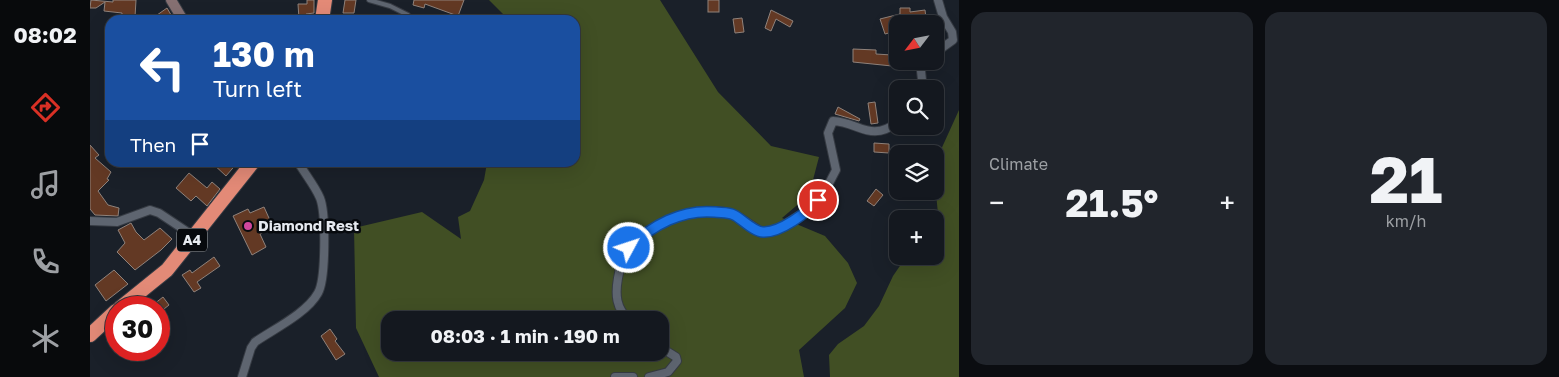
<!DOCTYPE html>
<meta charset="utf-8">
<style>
:root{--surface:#14181f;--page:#21252c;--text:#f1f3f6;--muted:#9da0a4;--line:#33373d;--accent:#d93025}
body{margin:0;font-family:"Golos Text",sans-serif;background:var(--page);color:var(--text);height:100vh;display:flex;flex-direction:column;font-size:19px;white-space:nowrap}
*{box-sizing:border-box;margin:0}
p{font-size:16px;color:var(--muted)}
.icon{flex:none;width:28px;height:28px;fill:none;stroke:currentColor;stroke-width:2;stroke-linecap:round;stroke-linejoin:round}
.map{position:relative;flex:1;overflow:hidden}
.sheet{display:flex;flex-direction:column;gap:12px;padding:12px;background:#0b0d11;width:600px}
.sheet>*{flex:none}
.banner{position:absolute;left:15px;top:15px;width:475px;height:152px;border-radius:15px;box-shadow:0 5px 20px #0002,0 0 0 1px var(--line);background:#1a4fa0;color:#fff;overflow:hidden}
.needle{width:32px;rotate:238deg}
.fabs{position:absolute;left:799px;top:15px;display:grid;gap:10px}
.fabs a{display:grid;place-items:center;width:55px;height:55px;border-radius:10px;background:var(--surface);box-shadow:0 5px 20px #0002,0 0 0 1px var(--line);font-size:25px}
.speed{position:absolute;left:15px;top:296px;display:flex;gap:10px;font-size:25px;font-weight:700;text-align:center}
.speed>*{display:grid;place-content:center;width:65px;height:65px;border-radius:50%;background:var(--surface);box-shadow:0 5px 20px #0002,0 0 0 1px var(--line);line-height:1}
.speed .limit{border:8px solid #d22;background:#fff;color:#111}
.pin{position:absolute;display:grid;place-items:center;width:42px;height:42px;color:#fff;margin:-21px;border:2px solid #fff;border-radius:50%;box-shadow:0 1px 5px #0007}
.me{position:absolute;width:55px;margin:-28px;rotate:50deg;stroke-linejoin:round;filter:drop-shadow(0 0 4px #0008)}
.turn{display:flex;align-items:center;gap:18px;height:105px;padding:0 25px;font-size:22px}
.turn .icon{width:65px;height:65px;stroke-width:2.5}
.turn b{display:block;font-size:35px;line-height:42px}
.then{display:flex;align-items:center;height:48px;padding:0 25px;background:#0003;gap:10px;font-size:19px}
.big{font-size:38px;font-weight:700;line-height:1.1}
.sheet .card{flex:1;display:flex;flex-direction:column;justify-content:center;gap:8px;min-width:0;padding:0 18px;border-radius:15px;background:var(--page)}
.sheet .dial{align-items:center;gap:0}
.dial b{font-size:65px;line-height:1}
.heat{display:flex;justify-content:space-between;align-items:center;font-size:28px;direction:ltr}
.sheet .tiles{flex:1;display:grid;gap:12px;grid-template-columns:repeat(2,1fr)}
.trip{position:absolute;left:291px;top:311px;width:288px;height:50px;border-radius:15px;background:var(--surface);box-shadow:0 5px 20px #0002,0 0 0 1px var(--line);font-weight:700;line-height:50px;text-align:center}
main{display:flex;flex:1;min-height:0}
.menu{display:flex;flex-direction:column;width:90px;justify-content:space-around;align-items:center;background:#080a0c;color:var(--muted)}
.menu .icon{width:35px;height:35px}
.menu .selected{color:var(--accent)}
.menu b{font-size:22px;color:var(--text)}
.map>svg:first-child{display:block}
</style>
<main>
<nav class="menu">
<b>08:02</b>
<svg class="icon selected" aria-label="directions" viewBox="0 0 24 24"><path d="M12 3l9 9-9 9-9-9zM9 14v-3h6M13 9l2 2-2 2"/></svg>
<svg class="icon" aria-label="music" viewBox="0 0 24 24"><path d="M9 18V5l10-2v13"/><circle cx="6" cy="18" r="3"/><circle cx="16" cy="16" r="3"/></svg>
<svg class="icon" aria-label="phone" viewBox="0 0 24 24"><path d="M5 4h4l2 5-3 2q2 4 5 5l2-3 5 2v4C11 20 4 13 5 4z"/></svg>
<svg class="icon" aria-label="climate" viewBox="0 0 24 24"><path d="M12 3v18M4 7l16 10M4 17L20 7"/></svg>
</nav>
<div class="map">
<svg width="869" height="377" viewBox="0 0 869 377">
<rect width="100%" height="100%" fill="#1a2029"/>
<!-- forest -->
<g fill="#414f24" fill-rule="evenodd">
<path d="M399,0h171l58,92 53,54 48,11 -10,38 -27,23 43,18 23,27 9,20 -12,25 -46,42 5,27h-425l-23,-49 -2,-100 68,-16 39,27 -3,-22 12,-6 14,-31 3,-17 88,-1v-142h-66zM300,320h270v32h-270z"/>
<path d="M869,110v267h-129l-1,-22 9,-11 26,-18 15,-20 14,-30 11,-16 4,-4h27v-35l3,-7 -3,-31 4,-29z"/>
</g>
<!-- building -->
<g fill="#633924" stroke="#8f827b">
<path d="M1,0l22,2v-2h23l-1,17 -13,-2v-2l-18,-2 1,-9 -9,6h-6z"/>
<path d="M217,0h7v13l-8,1 1,4 -8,1 -1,-15h9z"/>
<path d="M255,0h11l-2,13h-11z"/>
<path d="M324,0h50l-6,16 -33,-12 -1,4 -11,-3z"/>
<rect x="618" y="0" width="11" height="12"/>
<path d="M77,8l7,12h-24z"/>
<path d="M810,8h10v4l15,-2 1,8h-2v4l-31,1 3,8 -11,3 -5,-15 20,-5z"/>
<path d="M681,10l22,11 -3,6 -14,-8 -5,12 -6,-3z"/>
<path d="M652,18l2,14 -9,1 -2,-14z"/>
<path d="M763,49l23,1v4l16,1v11l-39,-4z"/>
<path d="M785,102l3,21 -7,1 -3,-21z"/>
<path d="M748,107l22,12 -1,2 -24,-7z"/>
<path d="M784,143l15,1v9l-15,-1z"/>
<path d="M0,145l9,10 -4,3 16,14 -4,7 2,1 -11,11 10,14 11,3 -1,8 -23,-1 -5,-6z"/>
<path d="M121,162h27l-12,14z"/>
<path d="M99,173l18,15 5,-6 8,7 -13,17 -11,-10 -5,5 -15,-13z"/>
<path d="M786,189l7,6 -9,11 -7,-5z"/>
<path d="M174,207l9,20 -13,7 6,13 -14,8 -19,-39 15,-7 2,4z"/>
<path d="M41,223l5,9 8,8 16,-12 12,11 -11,11 -26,20 -18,-18 8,-9 -7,-13z"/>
<path d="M124,257l6,9 -23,16 4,6 -7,4 -12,-17 8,-5 2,3z"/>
<path d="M24,270l14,14 -22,17 -11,-16z"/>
<path d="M73,297l6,8 -10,8v-5h-10z"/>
<path d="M240,329l7,10 -2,2 10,13 -9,6 -15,-24z"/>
</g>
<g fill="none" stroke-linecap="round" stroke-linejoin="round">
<!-- lane casing -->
<g stroke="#363b43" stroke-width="6">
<path id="lane" d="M279,0l21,6 18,9 2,5"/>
</g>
<!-- street casing -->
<g stroke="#363b43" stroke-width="10">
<g id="street">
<path d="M845,53l18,-13 -1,-8 -9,-15 -5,-17"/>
<path d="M833,89l-2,-18 3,-10"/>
<path d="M0,221l27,1 33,-12 9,3 36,24"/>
<path d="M539,320c-13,-12 -14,-25 -11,-42 2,-11 4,-19 10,-29 17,-26 74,-46 104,-35 10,4 20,12 30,18l14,-2 35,-22 14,-17 11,-21 -8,-37 5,-12c26,1 37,22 65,1"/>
<path d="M152,377l9,-29 4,-6c19,-13 52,-29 63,-49 8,-14 8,-80 2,-95 -5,-12 -15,-24 -22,-36"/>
<path d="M525,377h18"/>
<path d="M559,377l19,-5 9,-11 -1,-4 -16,-10"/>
</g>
</g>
<!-- secondary casing -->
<g stroke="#363b43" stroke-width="12">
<path id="secondary" d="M81,0l12,20"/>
</g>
<!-- highway casing -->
<g stroke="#363b43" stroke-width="16">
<g id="highway">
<path d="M232,20l3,-20"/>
<path d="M30,308l47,-38 86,-108"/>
<path d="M0,335l26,-24"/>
</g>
</g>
<!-- lane -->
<use href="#lane" stroke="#5e6570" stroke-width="4"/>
<!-- street -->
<use href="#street" stroke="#5e6570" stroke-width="8"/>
<!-- secondary -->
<use href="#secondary" stroke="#867072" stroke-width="10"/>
<!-- highway -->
<use href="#highway" stroke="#e38a77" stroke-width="14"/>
</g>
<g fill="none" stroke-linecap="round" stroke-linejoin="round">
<!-- route casing -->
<g stroke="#114b97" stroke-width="12">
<path id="route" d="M539,248c23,-23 53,-39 86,-36 6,1 13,0 19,3 8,4 20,17 29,17 17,1 45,-20 55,-32"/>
</g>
<!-- route -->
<use href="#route" stroke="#1a73e8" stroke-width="9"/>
</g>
<!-- markers -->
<circle fill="#d1479c" stroke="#070a0e" stroke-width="2" cx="158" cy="226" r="5"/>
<g text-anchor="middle" stroke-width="5" stroke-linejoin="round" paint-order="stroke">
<!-- shield labels -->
<rect fill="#070a0e" stroke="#a3a7ac" stroke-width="1" x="87" y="228.5" width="30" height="23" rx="4"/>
<g font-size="14" font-weight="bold" fill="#e6eaf0">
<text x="102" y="245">A4</text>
</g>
<!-- poi labels -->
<g font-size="15" font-weight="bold" fill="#e6eaf0" stroke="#070a0e" text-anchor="start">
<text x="168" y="231">Diamond Rest</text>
</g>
</g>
</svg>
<div class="fabs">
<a><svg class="needle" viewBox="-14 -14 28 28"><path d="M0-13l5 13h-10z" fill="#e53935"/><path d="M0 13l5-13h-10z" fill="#9da0a4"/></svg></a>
<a><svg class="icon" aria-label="search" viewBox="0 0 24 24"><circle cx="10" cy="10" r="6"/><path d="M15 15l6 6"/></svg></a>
<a><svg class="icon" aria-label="layers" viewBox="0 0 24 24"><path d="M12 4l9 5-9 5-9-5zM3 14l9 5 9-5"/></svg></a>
<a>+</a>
</div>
<div class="speed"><div class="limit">30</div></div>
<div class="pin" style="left:728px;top:200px;background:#d93025"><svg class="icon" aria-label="arrive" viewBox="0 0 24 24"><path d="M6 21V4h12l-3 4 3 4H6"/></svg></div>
<svg class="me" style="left:539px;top:248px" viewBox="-20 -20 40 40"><circle r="17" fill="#1a73e8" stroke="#fff" stroke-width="3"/><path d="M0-11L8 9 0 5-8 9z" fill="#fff"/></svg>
<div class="trip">08:03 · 1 min · 190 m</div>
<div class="banner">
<div class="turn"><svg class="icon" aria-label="left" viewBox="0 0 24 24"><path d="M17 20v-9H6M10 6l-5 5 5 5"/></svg><div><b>130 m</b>Turn left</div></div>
<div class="then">Then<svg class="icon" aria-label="arrive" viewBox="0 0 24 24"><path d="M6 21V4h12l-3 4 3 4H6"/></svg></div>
</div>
</div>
<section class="sheet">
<div class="tiles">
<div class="card"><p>Climate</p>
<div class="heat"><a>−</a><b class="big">21.5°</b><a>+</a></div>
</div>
<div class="card dial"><b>21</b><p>km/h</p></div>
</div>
</section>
</main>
